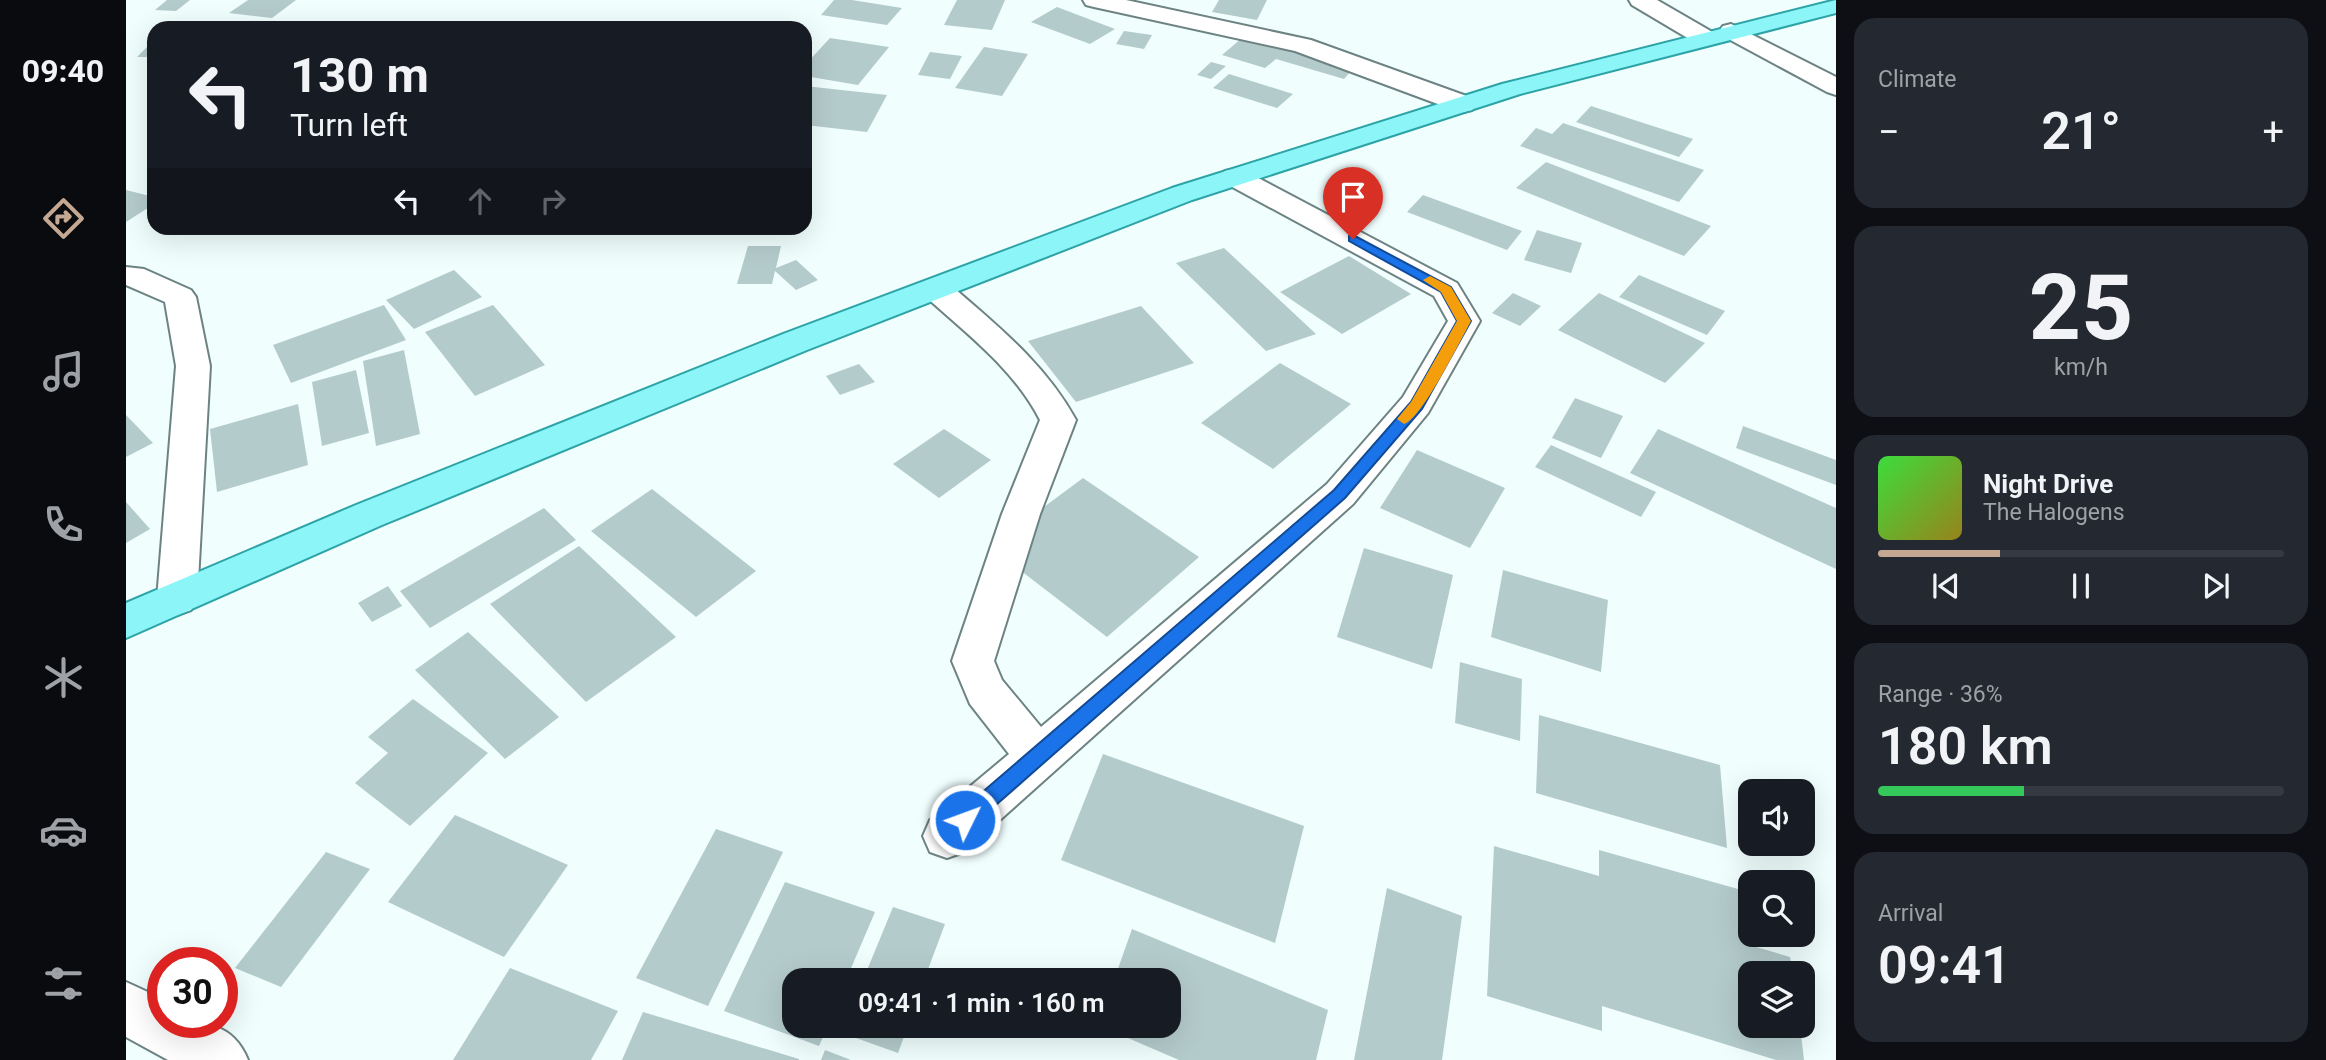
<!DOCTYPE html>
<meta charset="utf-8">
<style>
:root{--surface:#171b24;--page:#242831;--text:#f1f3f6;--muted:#9ea1a6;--line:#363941;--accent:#c4a892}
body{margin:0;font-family:Roboto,sans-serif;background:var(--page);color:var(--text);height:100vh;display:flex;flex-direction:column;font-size:26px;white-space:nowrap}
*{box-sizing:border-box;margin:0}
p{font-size:23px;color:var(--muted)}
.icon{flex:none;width:38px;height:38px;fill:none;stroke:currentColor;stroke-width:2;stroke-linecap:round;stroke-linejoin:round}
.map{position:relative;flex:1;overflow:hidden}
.sheet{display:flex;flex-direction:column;gap:18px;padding:18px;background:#0d0f14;width:490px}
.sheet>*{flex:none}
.banner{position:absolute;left:21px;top:21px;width:665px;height:214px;border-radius:21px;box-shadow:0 7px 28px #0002;background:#171b24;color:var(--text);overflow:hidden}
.tools{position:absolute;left:1612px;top:779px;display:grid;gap:14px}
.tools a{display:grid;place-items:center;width:77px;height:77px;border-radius:14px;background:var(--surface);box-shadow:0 7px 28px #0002;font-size:35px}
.speed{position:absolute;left:21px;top:947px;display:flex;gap:14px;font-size:35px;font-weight:700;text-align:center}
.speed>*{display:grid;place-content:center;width:91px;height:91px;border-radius:50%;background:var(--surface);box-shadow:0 7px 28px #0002;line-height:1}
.speed .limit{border:10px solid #d22;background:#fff;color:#111}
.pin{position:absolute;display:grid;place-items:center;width:60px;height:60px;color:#fff;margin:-72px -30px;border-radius:50% 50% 50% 0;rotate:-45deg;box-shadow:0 0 7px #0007}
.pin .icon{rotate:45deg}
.me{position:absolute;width:77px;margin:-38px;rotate:48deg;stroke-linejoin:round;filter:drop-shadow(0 0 5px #0008)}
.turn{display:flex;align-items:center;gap:24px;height:147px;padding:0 28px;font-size:32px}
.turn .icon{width:91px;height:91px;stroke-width:2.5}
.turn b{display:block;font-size:49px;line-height:60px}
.lanes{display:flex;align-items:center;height:66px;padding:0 28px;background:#0003;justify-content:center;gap:35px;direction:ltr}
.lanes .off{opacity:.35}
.big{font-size:52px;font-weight:600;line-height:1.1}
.sheet .widget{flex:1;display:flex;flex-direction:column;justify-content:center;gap:10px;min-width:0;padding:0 24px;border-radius:21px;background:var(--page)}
.sheet .dial{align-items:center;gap:0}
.dial b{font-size:91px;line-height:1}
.song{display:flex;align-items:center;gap:21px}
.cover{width:84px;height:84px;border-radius:10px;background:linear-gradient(135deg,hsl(120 70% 55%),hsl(50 70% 35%))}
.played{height:7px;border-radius:4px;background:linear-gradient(90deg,var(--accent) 30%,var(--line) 30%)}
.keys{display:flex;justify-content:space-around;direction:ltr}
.heat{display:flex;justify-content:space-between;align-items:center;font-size:38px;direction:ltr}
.charge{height:10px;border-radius:5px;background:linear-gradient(90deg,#34c759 36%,var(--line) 0)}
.trip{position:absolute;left:656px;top:968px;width:399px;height:70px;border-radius:21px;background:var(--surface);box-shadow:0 7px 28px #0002;font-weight:600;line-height:70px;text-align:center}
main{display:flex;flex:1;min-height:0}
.tabs{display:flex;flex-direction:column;width:126px;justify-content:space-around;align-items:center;background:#090b0e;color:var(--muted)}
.tabs .icon{width:49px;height:49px}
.tabs .on{color:var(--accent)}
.tabs b{font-size:32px;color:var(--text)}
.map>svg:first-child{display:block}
</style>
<main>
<nav class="tabs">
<b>09:40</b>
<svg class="icon on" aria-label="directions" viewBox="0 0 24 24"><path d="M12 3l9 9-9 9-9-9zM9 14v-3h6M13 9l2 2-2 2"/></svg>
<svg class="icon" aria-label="music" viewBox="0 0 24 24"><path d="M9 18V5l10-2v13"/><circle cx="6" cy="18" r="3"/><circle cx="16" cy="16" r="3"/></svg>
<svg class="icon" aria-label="phone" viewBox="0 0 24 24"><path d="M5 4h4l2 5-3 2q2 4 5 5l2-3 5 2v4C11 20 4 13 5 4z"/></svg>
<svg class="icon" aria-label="climate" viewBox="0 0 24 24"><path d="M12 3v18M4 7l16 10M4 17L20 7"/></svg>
<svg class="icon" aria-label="car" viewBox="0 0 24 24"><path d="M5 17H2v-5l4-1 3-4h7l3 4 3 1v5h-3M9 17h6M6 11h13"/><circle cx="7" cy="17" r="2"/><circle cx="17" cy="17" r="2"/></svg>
<svg class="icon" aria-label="filters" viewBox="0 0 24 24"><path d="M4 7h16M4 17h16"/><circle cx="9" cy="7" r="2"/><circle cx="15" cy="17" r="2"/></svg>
</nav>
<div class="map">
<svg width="1710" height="1060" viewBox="0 0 1710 1060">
<rect width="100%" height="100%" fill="#f0fefe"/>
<!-- building -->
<g fill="#b4cbcc">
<path d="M41,0h23l-14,11 -21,-1z"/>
<path d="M122,0h48l-24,18 -43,-5z"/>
<path d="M708,0h18l50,8 -15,17 -66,-10z"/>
<path d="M831,0h48l-13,30 -48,-5z"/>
<path d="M1093,0h48l-10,20 -45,-8z"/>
<path d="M931,7l58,22 -25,15 -59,-22z"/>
<path d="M998,31l28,4 -8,14 -28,-5z"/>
<path d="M1123,32l109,31 -14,16 -68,-20 -11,9 -43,-13z"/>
<path d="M704,38l59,9 -31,38 -53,-9v-11z"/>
<path d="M28,40v17h-17z"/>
<path d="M858,47l44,7 -26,42 -47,-8z"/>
<path d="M804,52l32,4 -12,23 -32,-4z"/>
<path d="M1085,62l15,4 -15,13 -14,-4z"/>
<path d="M1103,74l64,20 -16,14 -64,-20z"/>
<path d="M679,86l82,9 -20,37 -62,-7z"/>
<path d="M1465,106l102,33 -14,18 -103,-35z"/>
<path d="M1437,123l141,47 -25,32 -159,-56 16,-18 16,6z"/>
<path d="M1420,162l165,64 -27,30 -168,-68z"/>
<path d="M0,190l28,7v7l-28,18z"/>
<path d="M1297,195l99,36 -15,19 -100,-38z"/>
<path d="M1411,230l45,13 -11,30 -47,-13z"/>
<path d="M622,246h33l-5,22 20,-8 22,20 -22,10 -21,-19 -3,13h-35z"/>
<path d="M1098,248l92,86 -50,17 -90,-88z"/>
<path d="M1223,256l62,38 -69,40 -62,-42z"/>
<path d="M328,270l28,27 -68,32 -28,-29z"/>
<path d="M1513,275l86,36 -18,24 -88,-38z"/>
<path d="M1387,293l28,13 -21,20 -28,-13z"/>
<path d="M1473,293l106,50 -40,40 -107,-53z"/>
<path d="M258,305l22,35 -115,43 -18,-38z"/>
<path d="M367,305l52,60 -70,31 -50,-64z"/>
<path d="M1015,306l53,57 -118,39 -48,-61z"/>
<path d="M278,350l16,84 -44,12 -13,-85z"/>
<path d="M1154,363l71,41 -78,65 -72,-46z"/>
<path d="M733,364l16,18 -35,13 -14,-19z"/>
<path d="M230,370l13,63 -47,13 -10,-64z"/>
<path d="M1449,398l48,18 -22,42 -49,-20z"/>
<path d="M172,404l10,61 -91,27 -7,-63z"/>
<path d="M0,415l27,28 -27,14z"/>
<path d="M1617,426l93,34v25l-100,-37z"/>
<path d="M818,429l47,31 -52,38 -46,-34z"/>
<path d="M1532,429l178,79v61l-206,-96z"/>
<path d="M1425,445l105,47 -15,25 -106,-50z"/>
<path d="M1291,450l88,38 -35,60 -90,-40z"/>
<path d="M957,478l116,79 -92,80 -117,-90z"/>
<path d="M526,489l104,82 -60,46 -105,-86z"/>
<path d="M0,502l24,27 -24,14z"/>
<path d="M418,508l32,32 -146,88 -30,-37z"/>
<path d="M453,546l97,91 -90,65 -96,-98z"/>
<path d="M1238,548l89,27 -21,94 -95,-32z"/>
<path d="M1377,570l105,30 -7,72 -110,-35z"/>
<path d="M262,586l14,20 -30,16 -14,-19z"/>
<path d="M342,632l91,85 -54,42 -90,-89z"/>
<path d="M1334,662l62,17 -2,62 -65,-18z"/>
<path d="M287,699l75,54 -78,73 -55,-43 33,-30 -20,-16z"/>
<path d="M1413,715l181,50 7,83 -191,-55z"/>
<path d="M977,754l201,72 -29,117 -214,-83z"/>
<path d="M329,815l113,50 -64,92 -116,-55z"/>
<path d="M590,829l67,23 -75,154 -72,-28z"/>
<path d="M1368,846l105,30v-26l139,39 5,54 47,14 3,16h-43v53h50l4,34h-28l-174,-54v25l-115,-35z"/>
<path d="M200,852l44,17 -89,118 -46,-19z"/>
<path d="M659,882l90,30 -29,68h-52v46h34l-9,20 -95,-35z"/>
<path d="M1261,888l75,28 -20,144h-88z"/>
<path d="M767,907l52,17 -21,56h-61z"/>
<path d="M1006,929l196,81 -12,50h-137l-79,-34h69v-46h-55z"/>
<path d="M384,968l108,43 -27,49h-138z"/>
<path d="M517,1012l156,47v1h-177z"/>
<path d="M719,1026h63l-10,27 -56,-20z"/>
<path d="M699,1050l26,10h-30z"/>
</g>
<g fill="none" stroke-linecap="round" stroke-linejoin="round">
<!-- minor casing -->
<g stroke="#6d8383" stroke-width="4">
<g id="minor">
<path d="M957,0h43l185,40 161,58 4,6 -4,6 -9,2 -9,-2 -159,-59 -201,-44 -8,-2z"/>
<path d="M1503,0h28l57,33 3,5 -3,5 -9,2 -9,-2 -64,-38z"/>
<path d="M1605,24l105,53v18l-9,-3 -104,-56 -4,-5 4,-5z"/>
<path d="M1109,169l10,2 212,112 23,38 -52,92 -75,91 -389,348 -17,6 -17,-6 -7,-16 7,-16 79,-66 -39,-50 -18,-43 50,-147 38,-94c-26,-51 -73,-86 -115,-124l-5,-7 5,-7 11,-3 11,3c49,43 97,80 129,138l-36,94 -46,147 8,19 39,47 286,-243 76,-87 45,-76 -14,-25 -209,-113 -4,-6 4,-6z"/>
<path d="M0,267l18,2 47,21 5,7 14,69 -13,233 -6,11 -14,5 -14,-5 -6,-11 19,-233 -11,-64 -39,-17z"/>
<path d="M0,982l37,17v23c37,0 69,-2 85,38h-80l-42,-23z"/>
</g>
</g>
<!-- major casing -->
<g stroke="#2da3a6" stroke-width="4">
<path id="major" d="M1710,0v13l-316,81 -328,106 -385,150 -425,175 -256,113v-35l230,-98 427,-171 389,-146 330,-104z"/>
</g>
<!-- minor -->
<use href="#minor" fill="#fff" fill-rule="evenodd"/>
<!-- major -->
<use href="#major" fill="#8bf5f8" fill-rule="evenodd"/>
</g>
<!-- route -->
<path fill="#1a73e8" stroke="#114b97" stroke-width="2" d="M1227,235l98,52 20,34 -49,88 -77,89 -373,328 -7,3 -7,-3 -3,-6 3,-7 376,-323 77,-88 46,-81 -16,-29 -92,-51v-5z"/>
<!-- slow -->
<path fill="#f59e0b" d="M1304,276l21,11 20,34c-11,20 -49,98 -67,103l-7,-5 14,-17 46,-81 -16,-29 -18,-12z"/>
</svg>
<div class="tools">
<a><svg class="icon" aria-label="sound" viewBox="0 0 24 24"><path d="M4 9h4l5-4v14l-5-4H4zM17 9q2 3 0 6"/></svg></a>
<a><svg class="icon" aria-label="search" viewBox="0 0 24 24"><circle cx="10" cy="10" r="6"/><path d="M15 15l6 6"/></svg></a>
<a><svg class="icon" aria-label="layers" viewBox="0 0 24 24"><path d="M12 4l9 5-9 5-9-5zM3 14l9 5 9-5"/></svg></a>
</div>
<div class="speed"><div class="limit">30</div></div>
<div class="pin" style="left:1227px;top:239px;background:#d93025"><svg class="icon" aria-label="arrive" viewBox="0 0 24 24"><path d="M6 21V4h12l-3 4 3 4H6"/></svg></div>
<svg class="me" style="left:839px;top:820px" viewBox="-20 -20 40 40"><circle r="17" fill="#1a73e8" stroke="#fff" stroke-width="3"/><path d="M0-11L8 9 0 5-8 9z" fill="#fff"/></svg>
<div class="trip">09:41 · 1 min · 160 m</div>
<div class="banner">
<div class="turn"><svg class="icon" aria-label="left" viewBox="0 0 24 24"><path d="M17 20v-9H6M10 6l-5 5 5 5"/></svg><div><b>130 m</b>Turn left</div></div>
<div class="lanes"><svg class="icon" aria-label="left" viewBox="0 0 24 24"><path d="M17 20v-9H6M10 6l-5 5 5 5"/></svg><svg class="icon off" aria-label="ahead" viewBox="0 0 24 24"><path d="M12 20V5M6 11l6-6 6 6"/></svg><svg class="icon off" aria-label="right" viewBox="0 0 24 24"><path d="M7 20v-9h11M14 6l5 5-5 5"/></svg></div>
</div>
</div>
<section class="sheet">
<div class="widget"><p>Climate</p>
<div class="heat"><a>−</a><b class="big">21°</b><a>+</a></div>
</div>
<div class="widget dial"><b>25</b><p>km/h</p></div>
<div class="widget">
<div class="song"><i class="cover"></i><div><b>Night Drive</b><p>The Halogens</p></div></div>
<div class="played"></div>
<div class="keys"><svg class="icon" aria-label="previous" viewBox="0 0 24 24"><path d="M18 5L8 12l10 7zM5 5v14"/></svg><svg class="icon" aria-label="pause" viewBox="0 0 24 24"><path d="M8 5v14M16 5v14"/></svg><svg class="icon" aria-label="next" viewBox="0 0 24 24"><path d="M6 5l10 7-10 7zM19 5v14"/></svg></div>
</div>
<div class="widget"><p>Range · 36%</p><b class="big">180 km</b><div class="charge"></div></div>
<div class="widget"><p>Arrival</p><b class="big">09:41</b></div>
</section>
</main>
